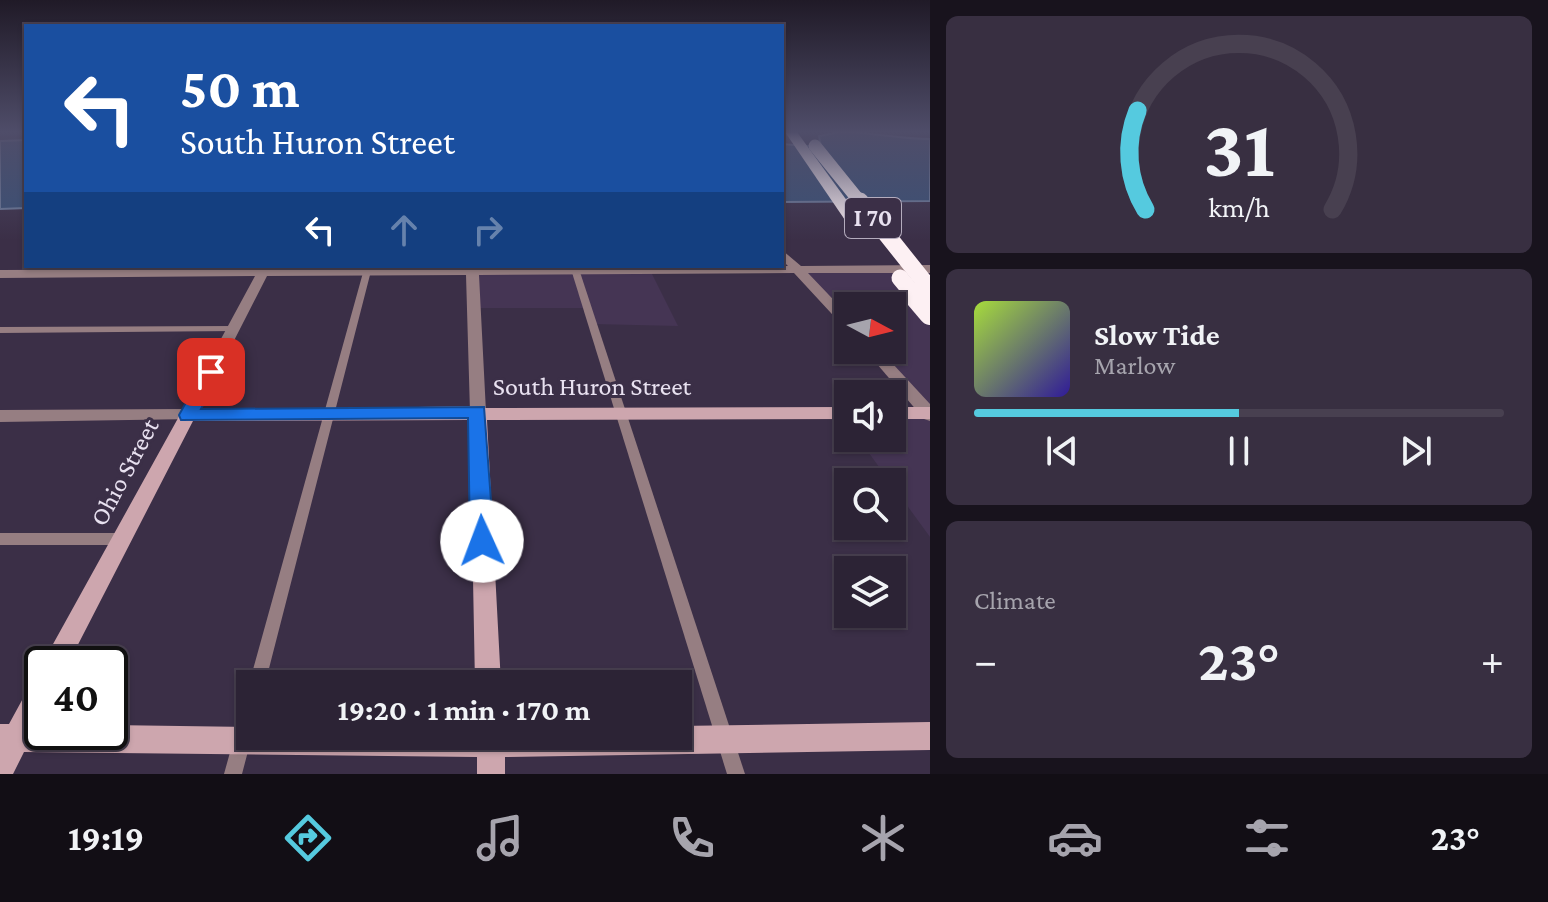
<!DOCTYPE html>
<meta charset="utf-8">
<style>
:root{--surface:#2c2335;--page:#382f41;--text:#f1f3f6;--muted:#a6a4ad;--line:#484050;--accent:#55cadf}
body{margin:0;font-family:"Crimson Pro",serif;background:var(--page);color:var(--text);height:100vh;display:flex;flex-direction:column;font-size:30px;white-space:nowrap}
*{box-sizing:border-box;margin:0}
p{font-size:26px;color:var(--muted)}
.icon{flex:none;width:44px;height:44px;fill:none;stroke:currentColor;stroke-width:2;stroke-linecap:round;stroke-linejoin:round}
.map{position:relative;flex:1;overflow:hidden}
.details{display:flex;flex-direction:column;gap:16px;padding:16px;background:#18131d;width:618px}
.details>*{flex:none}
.hud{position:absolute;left:24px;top:24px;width:760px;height:244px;border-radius:0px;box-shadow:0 2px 6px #0004,0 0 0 2px var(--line);background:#1a4fa0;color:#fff;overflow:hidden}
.needle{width:52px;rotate:97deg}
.fabs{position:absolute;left:834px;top:292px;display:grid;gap:16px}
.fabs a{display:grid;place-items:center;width:72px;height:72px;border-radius:0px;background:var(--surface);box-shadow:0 2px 6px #0004,0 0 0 2px var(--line);font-size:40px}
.speed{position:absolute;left:24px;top:646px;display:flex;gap:16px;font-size:40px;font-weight:700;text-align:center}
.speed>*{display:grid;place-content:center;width:104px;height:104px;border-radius:50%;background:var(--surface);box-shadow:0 2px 6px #0004,0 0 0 2px var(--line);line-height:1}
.speed .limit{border:4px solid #111;border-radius:12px;background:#fff;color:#111}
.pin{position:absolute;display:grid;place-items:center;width:68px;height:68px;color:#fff;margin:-34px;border-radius:16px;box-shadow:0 4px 12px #0006}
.me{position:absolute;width:88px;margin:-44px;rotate:358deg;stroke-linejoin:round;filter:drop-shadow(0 0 6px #0008)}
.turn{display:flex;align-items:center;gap:28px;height:168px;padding:0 24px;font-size:36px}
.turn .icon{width:104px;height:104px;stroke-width:2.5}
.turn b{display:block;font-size:56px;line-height:68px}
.lanes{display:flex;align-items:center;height:76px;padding:0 24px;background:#0003;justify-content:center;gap:40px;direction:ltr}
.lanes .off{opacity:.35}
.big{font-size:60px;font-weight:700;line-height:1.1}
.details .tile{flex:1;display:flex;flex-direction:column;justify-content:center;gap:12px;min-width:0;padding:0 28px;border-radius:12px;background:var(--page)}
.details .dial{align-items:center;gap:0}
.dial svg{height:208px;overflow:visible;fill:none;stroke:var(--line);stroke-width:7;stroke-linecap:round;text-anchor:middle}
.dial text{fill:var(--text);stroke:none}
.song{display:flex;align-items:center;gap:24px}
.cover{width:96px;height:96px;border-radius:12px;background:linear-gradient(135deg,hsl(80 70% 55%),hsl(250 70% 35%))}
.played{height:8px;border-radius:4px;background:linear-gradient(90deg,var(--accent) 50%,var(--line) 50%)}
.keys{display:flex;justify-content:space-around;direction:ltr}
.heat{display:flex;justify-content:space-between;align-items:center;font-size:44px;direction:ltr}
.trip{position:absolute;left:236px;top:670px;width:456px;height:80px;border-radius:0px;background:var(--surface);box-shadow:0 2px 6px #0004,0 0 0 2px var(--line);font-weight:700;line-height:80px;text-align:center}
.menu{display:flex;height:128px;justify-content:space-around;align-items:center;background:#120e15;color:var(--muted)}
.menu .icon{width:56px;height:56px}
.menu .current{color:var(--accent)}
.menu b{font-size:36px;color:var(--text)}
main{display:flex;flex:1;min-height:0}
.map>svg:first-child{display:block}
</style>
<main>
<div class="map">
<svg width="930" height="774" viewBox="0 0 930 774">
<rect width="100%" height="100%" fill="#3b2f47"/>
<!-- built -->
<g fill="#453554">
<path d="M796,269h129l5,6v262l-72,-99h34v-25h35l-55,-63h20v-44h-44v17z"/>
<path d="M472,270h178l28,56 -86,-2 -5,-16h-113z"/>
</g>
<!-- water -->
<g fill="#395076" stroke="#6e7c9b" stroke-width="2">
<path d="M840,132c31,0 59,7 90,7v62l-148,1v-58l39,3 -2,-11z"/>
<path d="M26,140v68l-26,1v-68z"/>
</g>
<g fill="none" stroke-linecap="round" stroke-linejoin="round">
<!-- lane -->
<g fill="#967e82" fill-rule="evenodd">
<path d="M570,266h8l167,508h-18z"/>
<path d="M364,269h3l4,2 -106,413h-15v2l-1,-2z"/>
<path d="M234,326l3,1 1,2 -1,2 -237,2v-6z"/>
<path d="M0,533h121l5,2 2,4 -2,4 -5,2h-121z"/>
<path d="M250,701v35h2l-10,38h-18l18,-65 2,-6z"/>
</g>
<!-- street -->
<g fill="#967e82" fill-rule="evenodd">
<path d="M782,250l19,16 129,-1v8h-122l40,42v12l-5,-1 -49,-53 -315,2 7,137 -8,6 -8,-6 -4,-137 -199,1 -73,143 -194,3v-12l183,-1 72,-133 -255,2v-8l259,-1 2,-3h10v3l517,-3 -6,-6z"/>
<path d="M865,350h15l50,54v17l-6,-2z"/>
</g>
<!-- secondary -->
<g fill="#cda6ae" fill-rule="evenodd">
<path d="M478,406l6,2 364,-1v12l-361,1 14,264h-26l-5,-264 -277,1 -125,243h-26l140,-253z"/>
<rect x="892" y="407" width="38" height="12"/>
<path d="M42,676v40l-4,9h4v7h68v-7l140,2v9h428v-10l252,-4v28l-425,7v17h-28v-17l-453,-5 -11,22h-13v-50h9l24,-44z"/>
</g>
<!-- highway -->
<path fill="#fdf0f3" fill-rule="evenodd" d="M785,132h12l64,88 -2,3h-12z"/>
<!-- highway-bridge-far2 -->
<path stroke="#fdf0f3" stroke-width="13" d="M815,146l46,57"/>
<!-- highway-bridge-far1 -->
<g stroke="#fdf0f3" stroke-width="17">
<path d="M860,201l70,88"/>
<path d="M900,278l15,18"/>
</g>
<!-- highway-bridge -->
<path stroke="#fdf0f3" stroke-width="22" d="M913,294l17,20"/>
</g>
<!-- sky -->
<linearGradient id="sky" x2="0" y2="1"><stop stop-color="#201a27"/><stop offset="0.55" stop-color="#4f4d69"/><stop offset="1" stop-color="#4f4d69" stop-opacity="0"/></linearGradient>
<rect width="930" height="240" fill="url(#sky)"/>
<!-- route -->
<path fill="#1a73e8" stroke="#114b97" stroke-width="2" d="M211,367l9,5 -19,37 283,-2 10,134 -3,8 -9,3 -8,-3 -4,-8 -2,-123 -287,2 -2,-5 26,-47z"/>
<g text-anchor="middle" stroke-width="6" stroke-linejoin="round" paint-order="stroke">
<!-- shield labels -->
<rect fill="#3b2f47" stroke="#b4acbd" stroke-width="2" x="845" y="198" width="56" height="40" rx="6"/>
<g font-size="24" font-weight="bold" fill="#e8e1f0">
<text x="873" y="226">I 70</text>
</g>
<!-- street labels -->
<g font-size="26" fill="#e8e1f0" stroke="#3b2f47">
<text x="592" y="395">South Huron Street</text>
<text transform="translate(124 472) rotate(-62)" y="9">Ohio Street</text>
</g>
</g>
</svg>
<div class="fabs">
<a><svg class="needle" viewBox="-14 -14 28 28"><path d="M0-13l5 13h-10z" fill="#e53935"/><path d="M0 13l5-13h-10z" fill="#a6a4ad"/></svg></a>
<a><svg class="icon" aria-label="sound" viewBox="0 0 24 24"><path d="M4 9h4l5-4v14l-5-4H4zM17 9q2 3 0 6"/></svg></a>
<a><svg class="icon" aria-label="search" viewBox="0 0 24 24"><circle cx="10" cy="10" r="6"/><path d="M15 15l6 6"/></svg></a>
<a><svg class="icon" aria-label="layers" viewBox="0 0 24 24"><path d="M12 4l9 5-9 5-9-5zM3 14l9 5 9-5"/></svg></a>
</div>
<div class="speed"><div class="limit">40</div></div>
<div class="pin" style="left:211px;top:372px;background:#d93025"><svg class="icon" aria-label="arrive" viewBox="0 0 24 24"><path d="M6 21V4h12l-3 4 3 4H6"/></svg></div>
<svg class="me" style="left:482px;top:541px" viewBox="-20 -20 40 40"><circle r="19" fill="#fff"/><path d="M0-13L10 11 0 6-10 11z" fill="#1a73e8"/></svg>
<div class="trip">19:20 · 1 min · 170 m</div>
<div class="hud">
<div class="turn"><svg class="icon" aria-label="left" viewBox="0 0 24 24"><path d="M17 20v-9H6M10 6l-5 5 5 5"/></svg><div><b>50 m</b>South Huron Street</div></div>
<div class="lanes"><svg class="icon" aria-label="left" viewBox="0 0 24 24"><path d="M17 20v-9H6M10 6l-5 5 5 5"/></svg><svg class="icon off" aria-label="ahead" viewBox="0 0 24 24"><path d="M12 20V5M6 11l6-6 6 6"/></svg><svg class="icon off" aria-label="right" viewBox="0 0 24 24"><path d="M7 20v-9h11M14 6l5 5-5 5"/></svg></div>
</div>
</div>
<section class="details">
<div class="tile dial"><svg viewBox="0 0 100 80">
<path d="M14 69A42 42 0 1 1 86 69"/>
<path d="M14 69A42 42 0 0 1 11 31" stroke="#55cadf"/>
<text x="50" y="56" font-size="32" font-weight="700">31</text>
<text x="50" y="72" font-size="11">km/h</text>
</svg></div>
<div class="tile">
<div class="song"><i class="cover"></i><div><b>Slow Tide</b><p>Marlow</p></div></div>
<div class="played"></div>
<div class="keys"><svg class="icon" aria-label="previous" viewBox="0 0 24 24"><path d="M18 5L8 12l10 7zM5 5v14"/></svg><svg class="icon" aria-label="pause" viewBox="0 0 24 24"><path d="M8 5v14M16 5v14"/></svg><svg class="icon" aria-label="next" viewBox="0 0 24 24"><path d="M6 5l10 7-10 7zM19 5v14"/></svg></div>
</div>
<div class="tile"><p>Climate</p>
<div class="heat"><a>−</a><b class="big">23°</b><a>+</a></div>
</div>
</section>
</main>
<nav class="menu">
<b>19:19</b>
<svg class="icon current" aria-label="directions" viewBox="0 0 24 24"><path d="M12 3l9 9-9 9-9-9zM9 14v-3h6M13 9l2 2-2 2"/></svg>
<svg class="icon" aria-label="music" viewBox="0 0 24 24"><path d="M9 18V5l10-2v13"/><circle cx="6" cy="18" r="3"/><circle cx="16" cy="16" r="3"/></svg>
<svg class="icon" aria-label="phone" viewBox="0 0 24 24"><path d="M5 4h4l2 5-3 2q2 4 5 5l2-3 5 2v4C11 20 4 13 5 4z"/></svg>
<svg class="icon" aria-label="climate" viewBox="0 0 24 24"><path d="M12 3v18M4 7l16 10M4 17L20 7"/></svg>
<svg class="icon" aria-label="car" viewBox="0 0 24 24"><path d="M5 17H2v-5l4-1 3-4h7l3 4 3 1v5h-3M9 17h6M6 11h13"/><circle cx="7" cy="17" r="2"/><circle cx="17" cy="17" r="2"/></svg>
<svg class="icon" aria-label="filters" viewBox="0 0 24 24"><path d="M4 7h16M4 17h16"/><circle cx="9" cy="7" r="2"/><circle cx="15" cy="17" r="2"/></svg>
<b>23°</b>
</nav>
